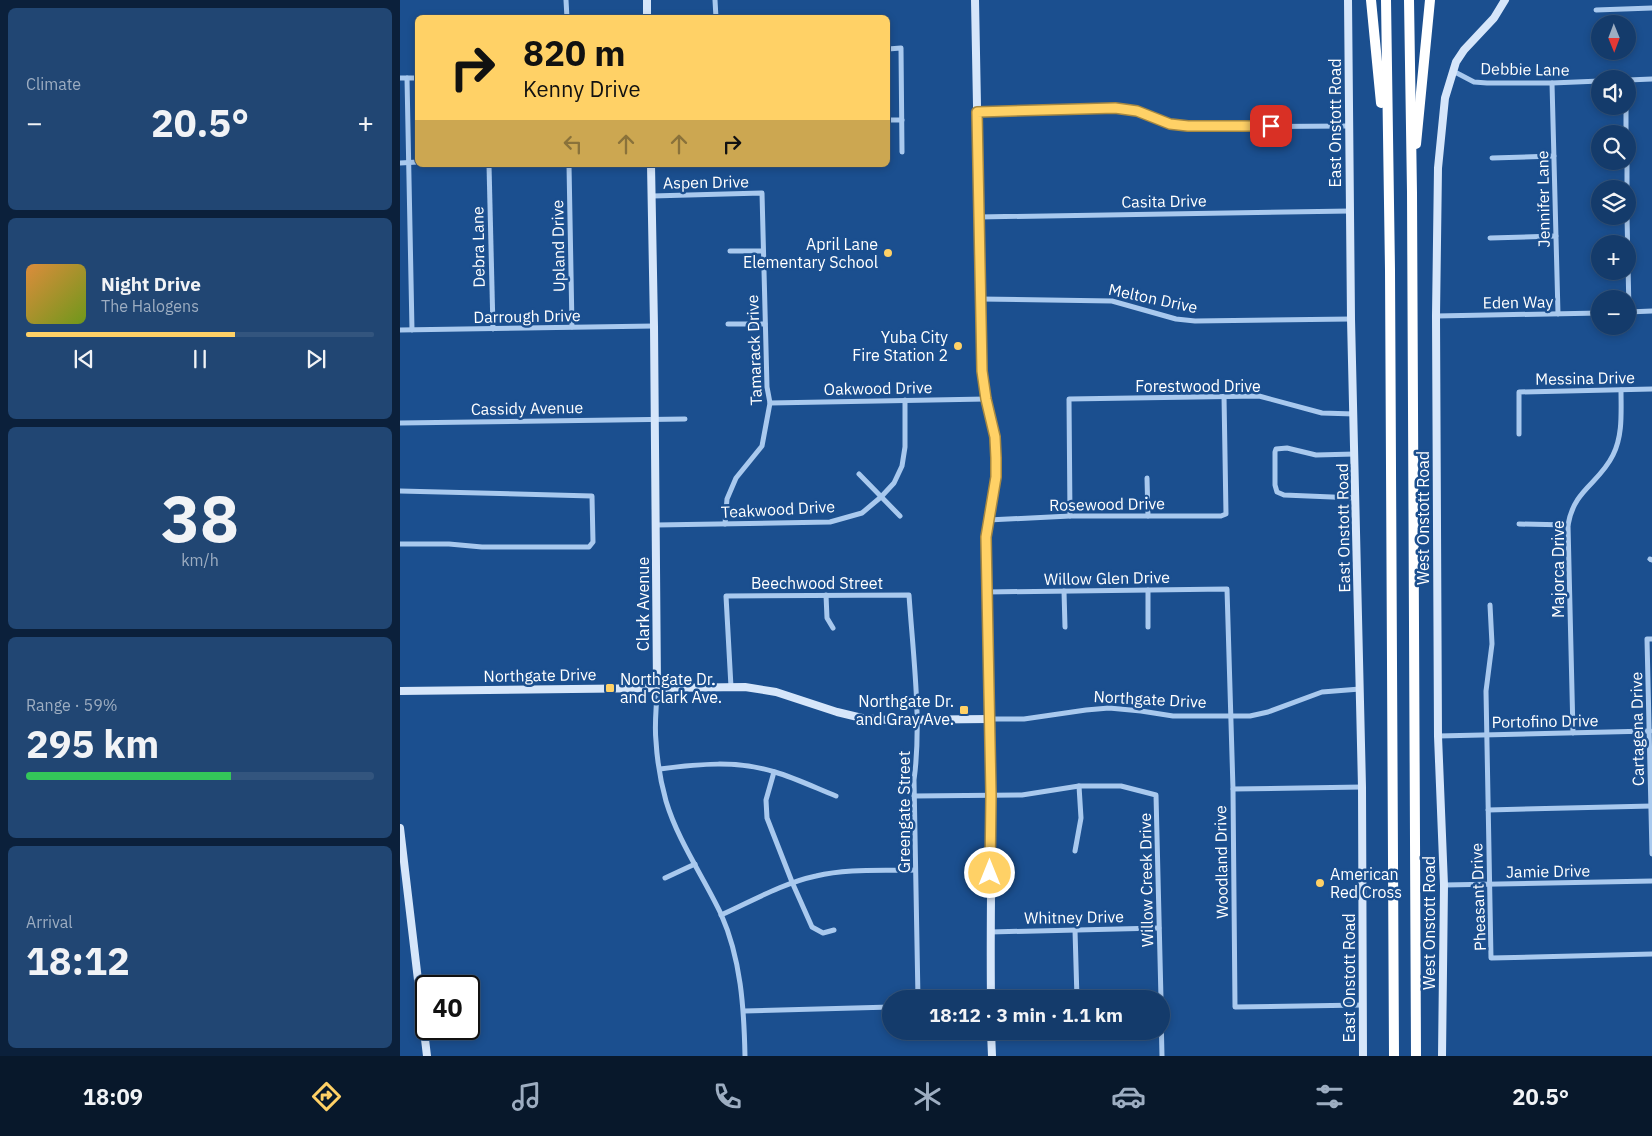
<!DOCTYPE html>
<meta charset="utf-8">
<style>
:root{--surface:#143b6b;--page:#214673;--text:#f1f3f6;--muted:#9dadc1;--line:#33557e;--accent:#ffd166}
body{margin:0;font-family:"IBM Plex Sans",sans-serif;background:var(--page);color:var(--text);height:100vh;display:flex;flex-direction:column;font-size:19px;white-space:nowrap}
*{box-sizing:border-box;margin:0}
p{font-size:16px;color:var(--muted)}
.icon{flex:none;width:28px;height:28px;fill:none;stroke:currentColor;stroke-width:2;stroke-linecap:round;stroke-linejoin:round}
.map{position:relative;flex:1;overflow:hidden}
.panel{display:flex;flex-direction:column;gap:8px;padding:8px;background:#0b203b;width:400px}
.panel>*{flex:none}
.banner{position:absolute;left:15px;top:15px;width:475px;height:152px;border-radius:8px;box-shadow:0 2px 8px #0003,0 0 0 1px var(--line);background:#ffd166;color:#111;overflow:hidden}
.needle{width:32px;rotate:179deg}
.tools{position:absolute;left:1191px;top:15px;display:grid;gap:10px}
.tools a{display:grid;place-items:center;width:45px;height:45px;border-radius:50%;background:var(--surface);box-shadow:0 2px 8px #0003,0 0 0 1px var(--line);font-size:25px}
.speed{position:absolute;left:15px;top:975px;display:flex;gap:10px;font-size:25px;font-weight:700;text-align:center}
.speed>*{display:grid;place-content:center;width:65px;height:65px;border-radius:50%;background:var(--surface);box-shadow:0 2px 8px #0003,0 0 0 1px var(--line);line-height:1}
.speed .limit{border:2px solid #111;border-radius:8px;background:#fff;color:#111}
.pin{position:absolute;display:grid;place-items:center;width:42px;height:42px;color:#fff;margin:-21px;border-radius:10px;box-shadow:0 2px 8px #0006}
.me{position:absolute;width:55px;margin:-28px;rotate:0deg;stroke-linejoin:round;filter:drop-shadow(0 0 4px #0008)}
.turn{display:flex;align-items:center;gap:18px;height:105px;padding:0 25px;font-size:22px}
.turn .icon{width:65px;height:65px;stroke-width:2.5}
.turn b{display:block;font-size:35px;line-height:42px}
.lanes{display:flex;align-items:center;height:48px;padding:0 25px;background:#0003;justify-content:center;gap:25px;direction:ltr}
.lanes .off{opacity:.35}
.big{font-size:38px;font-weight:700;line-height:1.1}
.panel .tile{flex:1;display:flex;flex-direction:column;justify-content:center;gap:8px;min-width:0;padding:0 18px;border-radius:8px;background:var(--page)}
.panel .dial{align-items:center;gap:0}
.dial b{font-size:65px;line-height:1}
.song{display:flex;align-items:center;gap:15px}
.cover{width:60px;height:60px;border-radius:8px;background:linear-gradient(135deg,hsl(30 70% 55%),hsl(80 70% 35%))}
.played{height:5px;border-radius:2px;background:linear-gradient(90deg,var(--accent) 60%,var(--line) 60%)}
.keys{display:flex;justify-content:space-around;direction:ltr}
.heat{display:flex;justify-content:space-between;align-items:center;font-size:28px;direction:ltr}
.charge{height:8px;border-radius:4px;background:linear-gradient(90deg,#34c759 59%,var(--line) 0)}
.trip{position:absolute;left:482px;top:990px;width:288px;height:50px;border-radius:25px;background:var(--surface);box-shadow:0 2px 8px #0003,0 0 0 1px var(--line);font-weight:700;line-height:50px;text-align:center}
.menu{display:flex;height:80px;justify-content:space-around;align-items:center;background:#08182b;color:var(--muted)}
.menu .icon{width:35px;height:35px}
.menu .current{color:var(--accent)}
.menu b{font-size:22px;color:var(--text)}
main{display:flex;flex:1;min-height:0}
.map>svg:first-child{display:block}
</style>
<main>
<section class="panel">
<div class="tile"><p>Climate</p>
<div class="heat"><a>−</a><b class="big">20.5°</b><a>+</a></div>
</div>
<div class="tile">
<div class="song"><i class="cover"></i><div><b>Night Drive</b><p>The Halogens</p></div></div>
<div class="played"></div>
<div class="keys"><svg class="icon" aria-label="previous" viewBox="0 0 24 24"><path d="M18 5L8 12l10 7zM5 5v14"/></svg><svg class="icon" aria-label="pause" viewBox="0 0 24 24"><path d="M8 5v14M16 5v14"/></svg><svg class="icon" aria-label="next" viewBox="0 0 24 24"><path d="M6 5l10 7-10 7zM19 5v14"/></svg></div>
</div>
<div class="tile dial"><b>38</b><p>km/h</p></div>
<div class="tile"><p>Range · 59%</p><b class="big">295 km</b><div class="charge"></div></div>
<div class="tile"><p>Arrival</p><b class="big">18:12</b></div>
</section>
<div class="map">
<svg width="1252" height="1056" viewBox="0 0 1252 1056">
<rect width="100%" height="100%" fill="#1b4f8f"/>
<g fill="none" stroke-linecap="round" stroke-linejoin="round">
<!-- street -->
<g stroke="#a9c9ee" stroke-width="5">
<path d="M166,0l1,18"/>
<path d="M315,0l1,18"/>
<path d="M1196,10l56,-2"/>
<path d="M488,49l13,-1 1,104"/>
<path d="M1053,71l21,11 13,1h65l48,-2"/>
<path d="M0,78h18"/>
<path d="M7,78l5,252"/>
<path d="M1228,80l24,-1"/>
<path d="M1152,83l6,231"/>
<path d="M1226,106v28"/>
<path d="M577,112l138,-4 22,3 33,13 17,3 162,-1"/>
<path d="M488,120h14"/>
<path d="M1092,158l62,-2"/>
<path d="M1227,161v28"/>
<path d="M0,163l18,-1"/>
<path d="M89,165l4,164"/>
<path d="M169,165l3,162"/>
<path d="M252,196l110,-3 5,194 3,16 -8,43 -26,32 -9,21 -2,25"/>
<path d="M1227,216l2,96"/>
<path d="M579,217l371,-6"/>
<path d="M1090,238l66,-2"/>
<path d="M330,251h33"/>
<path d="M580,299l132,2 64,18 19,2 156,-2"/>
<path d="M1228,312l24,-1"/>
<path d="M1036,316l164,-3"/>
<path d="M328,324h37"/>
<path d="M0,330l254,-4"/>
<path d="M370,403l216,-4"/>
<path d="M0,423l285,-4"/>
<path d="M1119,434v-42l133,-3"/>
<path d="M955,454l-39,1 -29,-7 -11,1 -1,3v33l2,7 7,3 72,3"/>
<path d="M459,474l41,42"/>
<path d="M747,478l1,38"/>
<path d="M0,491l192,5 1,46 -4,5h-107l-33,-3h-49"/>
<path d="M670,516l-1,-117 190,-3 63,17 32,1"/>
<path d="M588,520l82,-4h151l5,-2 -2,-118"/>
<path d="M1119,524l49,1"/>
<path d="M256,525l174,-3 32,-9 19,-16 13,-14 8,-17 3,-19v-47"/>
<path d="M1250,559l2,1"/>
<path d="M748,590v37"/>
<path d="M664,591l1,36"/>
<path d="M587,592l240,-3 6,200 2,218 127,-2"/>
<path d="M426,595l1,23 6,10"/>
<path d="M1090,605l2,39 -6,47 5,267 161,-4"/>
<path d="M1252,639h-5l5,215"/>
<path d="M257,687c0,18 -3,36 -1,54 1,18 5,42 10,60 12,40 37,75 55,113 20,45 23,94 24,142"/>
<path d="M331,687l-5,-91 183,-1c4,59 13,127 5,185l4,219"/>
<path d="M589,719h35l62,-9 23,-2 32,3 32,5h77l18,-4 54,-20 38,-3"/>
<path d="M1173,733l-5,-208c6,-36 31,-41 45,-70 10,-20 8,-43 8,-65"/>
<path d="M1038,736l212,-5"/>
<path d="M260,769c39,-5 77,-9 115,3 20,6 41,16 61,24"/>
<path d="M374,772l-8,28 1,18 25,64 20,45 11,6 11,-3"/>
<path d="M833,789l129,-2"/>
<path d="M514,796l108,-1 57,-9h42l35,9 5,204"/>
<path d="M1088,810l164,-4"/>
<path d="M675,851l6,-33 -2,-32"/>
<path d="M265,878l30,-14"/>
<path d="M1044,885l208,-4"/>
<path d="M321,915c31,-14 62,-32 95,-39 32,-8 67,-5 99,-6"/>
<path d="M675,930l2,69"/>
<path d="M590,932l169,-4"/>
<path d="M344,1011l147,-4"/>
<path d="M761,1013l1,43"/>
</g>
<!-- secondary -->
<g stroke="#d6e6fa" stroke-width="8">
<path d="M247,0v18"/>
<path d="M575,0l7,371c2,27 13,52 14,79 2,32 -10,62 -10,94 0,83 4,166 5,250 1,68 -1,136 0,205"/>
<path d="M948,0l3,319 11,468 1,269"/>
<path d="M251,165l3,161 3,361"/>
<path d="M0,691l345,-4 31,5 61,20 25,6 26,2 101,-1"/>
<path d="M0,828l27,228"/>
<path d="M591,1031l1,25"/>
<path d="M1042,1056l2,-171 -6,-149 -2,-420 2,-148 7,-70 11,-36 8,-12 30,-32 11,-18"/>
</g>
<!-- highway -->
<g stroke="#fff" stroke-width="10">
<path d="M971,0l10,103"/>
<path d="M986,0l4,270 4,786"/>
<path d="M1009,0l3,192 4,864"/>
<path d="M1016,144l14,-144"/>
</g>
</g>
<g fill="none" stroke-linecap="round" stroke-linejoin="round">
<!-- route casing -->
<g stroke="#a68842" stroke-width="12">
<path id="route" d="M590,873l1,-78 -5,-258 10,-60v-19l-1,-21 -9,-38 -4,-28 -5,-259 138,-4 22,3 33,13 18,2h83"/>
</g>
<!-- route -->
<use href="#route" stroke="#ffd166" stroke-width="9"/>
</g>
<!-- markers -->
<g fill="#ffd166" stroke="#1b4f8f" stroke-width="2">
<circle cx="488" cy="253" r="5"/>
<circle cx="558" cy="346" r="5"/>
<rect x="205" y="683" width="10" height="10" rx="2.5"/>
<rect x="559" y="705" width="10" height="10" rx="2.5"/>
<circle cx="920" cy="883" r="5"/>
</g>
<g text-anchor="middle" stroke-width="5" stroke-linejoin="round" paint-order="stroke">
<!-- street labels -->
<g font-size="16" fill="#fff" stroke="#1b4f8f">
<text transform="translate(1125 69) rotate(1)" y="6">Debbie Lane</text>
<text transform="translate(935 123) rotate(-90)" y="6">East Onstott Road</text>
<text transform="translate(306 182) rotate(-1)" y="6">Aspen Drive</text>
<text transform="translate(1143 199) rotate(-91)" y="6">Jennifer Lane</text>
<text transform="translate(764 201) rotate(-1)" y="6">Casita Drive</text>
<text transform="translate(158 246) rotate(-91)" y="6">Upland Drive</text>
<text transform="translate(78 247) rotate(-91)" y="6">Debra Lane</text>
<text transform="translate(753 298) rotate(12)" y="6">Melton Drive</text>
<text transform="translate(1118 302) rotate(-1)" y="6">Eden Way</text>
<text transform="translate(127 316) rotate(-1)" y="6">Darrough Drive</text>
<text transform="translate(354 350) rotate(-92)" y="6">Tamarack Drive</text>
<text transform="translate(1185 378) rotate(-1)" y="6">Messina Drive</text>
<text x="798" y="392">Forestwood Drive</text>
<text transform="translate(478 388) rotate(-1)" y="6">Oakwood Drive</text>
<text transform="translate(127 408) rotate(-1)" y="6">Cassidy Avenue</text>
<text transform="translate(707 504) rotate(-1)" y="6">Rosewood Drive</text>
<text transform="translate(378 509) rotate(-3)" y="6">Teakwood Drive</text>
<text transform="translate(1023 518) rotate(-90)" y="6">West Onstott Road</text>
<text transform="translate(943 528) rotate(-91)" y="6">East Onstott Road</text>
<text transform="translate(1158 569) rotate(-90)" y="6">Majorca Drive</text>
<text transform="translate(707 578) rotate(-1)" y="6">Willow Glen Drive</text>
<text x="417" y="589">Beechwood Street</text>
<text transform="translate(243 604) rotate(-90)" y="6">Clark Avenue</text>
<text transform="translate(140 675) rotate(-1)" y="6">Northgate Drive</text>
<text transform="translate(750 699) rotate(3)" y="6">Northgate Drive</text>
<text transform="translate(1145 721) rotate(-1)" y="6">Portofino Drive</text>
<text transform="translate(1237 729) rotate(-91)" y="6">Cartagena Drive</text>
<text transform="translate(504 812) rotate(-90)" y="6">Greengate Street</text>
<text transform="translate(821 862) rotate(-91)" y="6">Woodland Drive</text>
<text transform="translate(1148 871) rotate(-1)" y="6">Jamie Drive</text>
<text transform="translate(746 880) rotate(-91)" y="6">Willow Creek Drive</text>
<text transform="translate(1078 897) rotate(-92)" y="6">Pheasant Drive</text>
<text transform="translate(674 917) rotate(-1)" y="6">Whitney Drive</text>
<text transform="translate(1029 923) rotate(-90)" y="6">West Onstott Road</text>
<text transform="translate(949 978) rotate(-90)" y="6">East Onstott Road</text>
</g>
<!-- poi labels -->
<g font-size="16" fill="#fff" stroke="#1b4f8f" text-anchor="end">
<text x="478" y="250">April Lane<tspan x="478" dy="18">Elementary School</tspan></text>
<text x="548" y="343">Yuba City<tspan x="548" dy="18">Fire Station 2</tspan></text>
<text x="220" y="685" text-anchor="start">Northgate Dr.<tspan x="220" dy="18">and Clark Ave.</tspan></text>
<text x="554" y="707">Northgate Dr.<tspan x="554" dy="18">and Gray Ave.</tspan></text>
<text x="930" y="880" text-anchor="start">American<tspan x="930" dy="18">Red Cross</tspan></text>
</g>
</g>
</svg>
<div class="tools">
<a><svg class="needle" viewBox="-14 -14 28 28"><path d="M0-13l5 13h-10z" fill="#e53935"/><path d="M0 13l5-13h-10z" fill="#9dadc1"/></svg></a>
<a><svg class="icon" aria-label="sound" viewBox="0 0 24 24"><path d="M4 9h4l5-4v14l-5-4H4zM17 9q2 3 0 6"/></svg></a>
<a><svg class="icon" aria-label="search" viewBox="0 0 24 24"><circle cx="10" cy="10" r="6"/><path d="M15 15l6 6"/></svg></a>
<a><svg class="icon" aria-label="layers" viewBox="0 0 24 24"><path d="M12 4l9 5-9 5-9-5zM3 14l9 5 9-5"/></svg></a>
<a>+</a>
<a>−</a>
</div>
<div class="speed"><div class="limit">40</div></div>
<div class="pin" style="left:871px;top:126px;background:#d93025"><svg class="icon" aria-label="arrive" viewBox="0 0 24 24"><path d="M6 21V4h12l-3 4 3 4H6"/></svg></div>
<svg class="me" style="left:590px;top:873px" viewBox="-20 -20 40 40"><circle r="17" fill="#ffd166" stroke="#fff" stroke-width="3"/><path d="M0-11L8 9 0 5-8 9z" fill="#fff"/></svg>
<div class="trip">18:12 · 3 min · 1.1 km</div>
<div class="banner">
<div class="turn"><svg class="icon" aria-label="right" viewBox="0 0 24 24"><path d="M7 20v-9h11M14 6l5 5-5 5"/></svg><div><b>820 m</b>Kenny Drive</div></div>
<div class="lanes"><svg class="icon off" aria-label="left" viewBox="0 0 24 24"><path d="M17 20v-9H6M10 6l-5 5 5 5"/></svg><svg class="icon off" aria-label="ahead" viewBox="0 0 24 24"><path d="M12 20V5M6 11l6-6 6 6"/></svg><svg class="icon off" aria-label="ahead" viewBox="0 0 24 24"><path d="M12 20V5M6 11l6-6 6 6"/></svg><svg class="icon" aria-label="right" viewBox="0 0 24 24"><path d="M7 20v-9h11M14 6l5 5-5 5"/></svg></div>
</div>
</div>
</main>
<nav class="menu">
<b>18:09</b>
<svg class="icon current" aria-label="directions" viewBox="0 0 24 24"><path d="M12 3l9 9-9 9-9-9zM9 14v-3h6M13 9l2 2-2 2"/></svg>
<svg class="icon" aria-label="music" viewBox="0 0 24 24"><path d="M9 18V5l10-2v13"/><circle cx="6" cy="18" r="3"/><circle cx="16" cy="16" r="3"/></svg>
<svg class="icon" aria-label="phone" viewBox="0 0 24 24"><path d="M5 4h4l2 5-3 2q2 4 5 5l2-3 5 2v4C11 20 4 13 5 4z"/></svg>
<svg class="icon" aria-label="climate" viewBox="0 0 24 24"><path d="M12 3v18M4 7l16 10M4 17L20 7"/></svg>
<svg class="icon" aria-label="car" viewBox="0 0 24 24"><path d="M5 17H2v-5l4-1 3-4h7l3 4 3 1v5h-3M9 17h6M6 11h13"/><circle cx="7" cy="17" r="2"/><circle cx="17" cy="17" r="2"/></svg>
<svg class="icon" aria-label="filters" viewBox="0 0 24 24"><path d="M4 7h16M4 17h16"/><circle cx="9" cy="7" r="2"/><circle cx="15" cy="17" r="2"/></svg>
<b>20.5°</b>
</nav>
